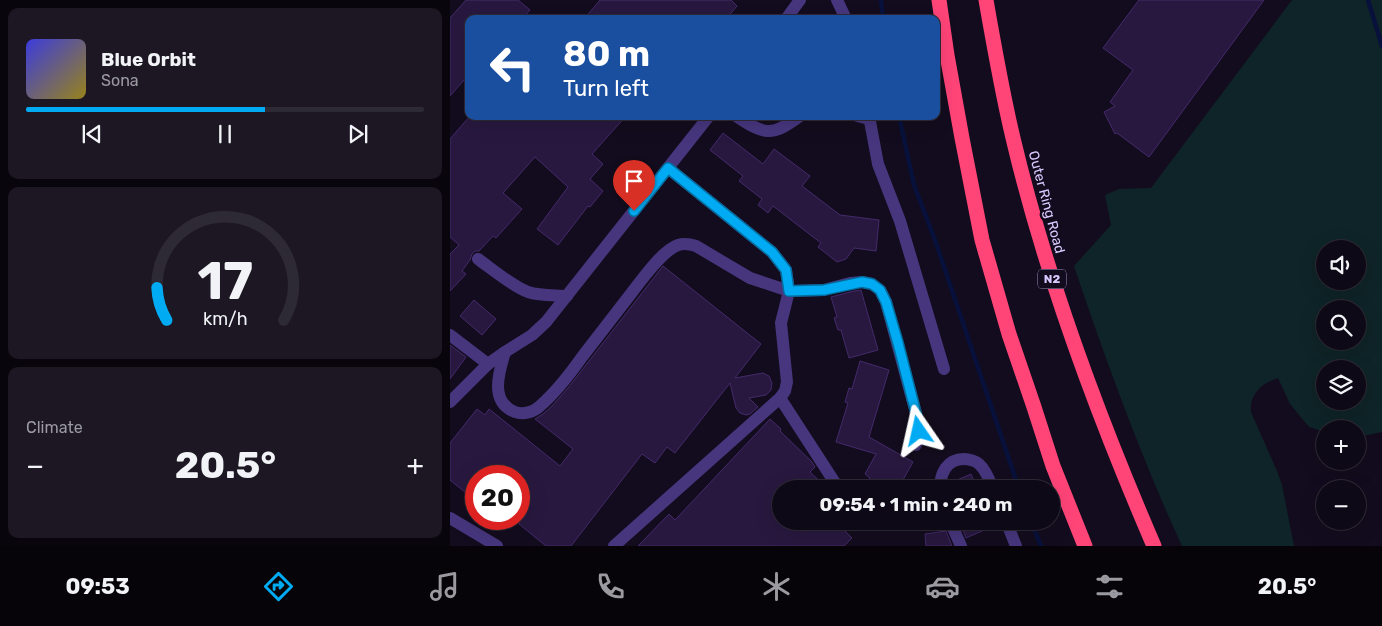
<!DOCTYPE html>
<meta charset="utf-8">
<style>
:root{--surface:#0e0916;--page:#1c1723;--text:#f1f3f6;--muted:#9b9aa1;--line:#2e2a35;--accent:#00abf4}
body{margin:0;font-family:Rubik,sans-serif;background:var(--page);color:var(--text);height:100vh;display:flex;flex-direction:column;font-size:19px;white-space:nowrap}
*{box-sizing:border-box;margin:0}
p{font-size:16px;color:var(--muted)}
.icon{flex:none;width:28px;height:28px;fill:none;stroke:currentColor;stroke-width:2;stroke-linecap:round;stroke-linejoin:round}
.map{position:relative;flex:1;overflow:hidden}
.details{display:flex;flex-direction:column;gap:8px;padding:8px;background:#08050c;width:450px}
.details>*{flex:none}
.banner{position:absolute;left:15px;top:15px;width:475px;height:105px;border-radius:10px;box-shadow:0 5px 20px #0002,0 0 0 1px var(--line);background:#1a4fa0;color:#fff;overflow:hidden}
.controls{position:absolute;left:866px;top:240px;display:grid;gap:10px}
.controls a{display:grid;place-items:center;width:50px;height:50px;border-radius:50%;background:var(--surface);box-shadow:0 5px 20px #0002,0 0 0 1px var(--line);font-size:25px}
.speed{position:absolute;left:15px;top:465px;display:flex;gap:10px;font-size:25px;font-weight:700;text-align:center}
.speed>*{display:grid;place-content:center;width:65px;height:65px;border-radius:50%;background:var(--surface);box-shadow:0 5px 20px #0002,0 0 0 1px var(--line);line-height:1}
.speed .limit{border:8px solid #d22;background:#fff;color:#111}
.pin{position:absolute;display:grid;place-items:center;width:42px;height:42px;color:#fff;margin:-51px -21px;border-radius:50% 50% 50% 0;rotate:-45deg;box-shadow:0 0 5px #0007}
.pin .icon{rotate:45deg}
.me{position:absolute;width:55px;margin:-28px;rotate:349deg;stroke-linejoin:round;filter:drop-shadow(0 0 4px #0008)}
.turn{display:flex;align-items:center;gap:18px;height:105px;padding:0 15px;font-size:22px}
.turn .icon{width:65px;height:65px;stroke-width:2.5}
.turn b{display:block;font-size:35px;line-height:42px}
.big{font-size:38px;font-weight:700;line-height:1.1}
.details .widget{flex:1;display:flex;flex-direction:column;justify-content:center;gap:8px;min-width:0;padding:0 18px;border-radius:10px;background:var(--page)}
.details .dial{align-items:center;gap:0}
.dial svg{height:130px;overflow:visible;fill:none;stroke:var(--line);stroke-width:7;stroke-linecap:round;text-anchor:middle}
.dial text{fill:var(--text);stroke:none}
.song{display:flex;align-items:center;gap:15px}
.cover{width:60px;height:60px;border-radius:8px;background:linear-gradient(135deg,hsl(240 70% 55%),hsl(50 70% 35%))}
.played{height:5px;border-radius:2px;background:linear-gradient(90deg,var(--accent) 60%,var(--line) 60%)}
.keys{display:flex;justify-content:space-around;direction:ltr}
.heat{display:flex;justify-content:space-between;align-items:center;font-size:28px;direction:ltr}
.trip{position:absolute;left:322px;top:480px;width:288px;height:50px;border-radius:25px;background:var(--surface);box-shadow:0 5px 20px #0002,0 0 0 1px var(--line);font-weight:700;line-height:50px;text-align:center}
.tabs{display:flex;height:80px;justify-content:space-around;align-items:center;background:#060409;color:var(--muted)}
.tabs .icon{width:35px;height:35px}
.tabs .on{color:var(--accent)}
.tabs b{font-size:22px;color:var(--text)}
main{display:flex;flex:1;min-height:0}
.map>svg:first-child{display:block}
</style>
<main>
<section class="details">
<div class="widget">
<div class="song"><i class="cover"></i><div><b>Blue Orbit</b><p>Sona</p></div></div>
<div class="played"></div>
<div class="keys"><svg class="icon" aria-label="previous" viewBox="0 0 24 24"><path d="M18 5L8 12l10 7zM5 5v14"/></svg><svg class="icon" aria-label="pause" viewBox="0 0 24 24"><path d="M8 5v14M16 5v14"/></svg><svg class="icon" aria-label="next" viewBox="0 0 24 24"><path d="M6 5l10 7-10 7zM19 5v14"/></svg></div>
</div>
<div class="widget dial"><svg viewBox="0 0 100 80">
<path d="M14 69A42 42 0 1 1 86 69"/>
<path d="M14 69A42 42 0 0 1 8 49" stroke="#00abf4"/>
<text x="50" y="56" font-size="32" font-weight="700">17</text>
<text x="50" y="72" font-size="11">km/h</text>
</svg></div>
<div class="widget"><p>Climate</p>
<div class="heat"><a>−</a><b class="big">20.5°</b><a>+</a></div>
</div>
</section>
<div class="map">
<svg width="932" height="546" viewBox="0 0 932 546">
<rect width="100%" height="100%" fill="#130c1e"/>
<!-- green -->
<path fill="#0f2428" fill-rule="evenodd" d="M842,0h90v432l-14,3h-10v-6h-33v3l-16,-5 -19,-23 -12,-26c-16,5 -29,16 -27,34l26,59 5,14 12,61h-112c-42,-91 -76,-185 -108,-280l37,-41 -6,-30 14,-6 32,-1zM875,249h33v32h-33zM875,309h33v32h-33zM875,369h33v32h-33z"/>
<g fill="none" stroke-linecap="round" stroke-linejoin="round">
<!-- stream -->
<g stroke="#08113b" stroke-width="4.5">
<path d="M431,0l2,19"/>
<path d="M918,0l14,46"/>
<path d="M449,116l15,69 21,55 84,249"/>
<path d="M581,521l10,25"/>
</g>
</g>
<!-- building -->
<g fill="#28183f" stroke="#442a6b">
<path d="M16,0h52l12,10 -8,9h-53v66l-5,-5 -14,16v-78z"/>
<path d="M150,0h131l6,6 -11,13h-142z"/>
<path d="M689,0h125l-115,157 -32,-24 -2,1 -11,-22 11,-6 -5,-4 23,-32 -30,-22z"/>
<path d="M20,116h156l-34,38 11,10 -13,15 13,12 -13,16 -2,-1 -30,39 -21,-16 31,-42 -33,-30 -32,36 19,16 -26,29 -3,-2 -14,15h-4l-3,3 -2,6 -8,11 4,3 -16,17v-37l9,-9 -9,-8v-98z"/>
<path d="M273,133l40,31 11,-15 36,27 -8,10 38,29 39,5 -3,31 -22,-3 -8,11 -9,3 -19,-15 3,-4 -48,-37 -5,7 -10,-8 4,-6 -23,-18 4,-5 -33,-26z"/>
<path d="M213,266l98,78 -26,34 28,-5 6,3 3,7 -1,7 -5,5 -17,3 9,9 -8,7 -4,1 -6,-2 -4,-5 -6,-25 -55,70 -8,-6 -12,16 -13,-9 -71,92h-25l-27,-22v-48h-43v25l-26,-21v-37l27,-34 8,6 4,-6 71,57 13,-17 -38,-30 8,-5 8,-7 17,-19z"/>
<path d="M411,290l17,60 -29,8 -8,-28h-3l-4,-12 3,-1 -6,-20 23,-6z"/>
<path d="M24,300l22,19 -14,16 -22,-19z"/>
<path d="M0,345l16,12 -16,22z"/>
<path d="M410,361l29,9 -20,67 44,25 -15,27h-27l-5,-4 4,-7 -5,-4 11,-20 -40,-12 12,-39 -3,-1 4,-14 3,1z"/>
<path d="M320,419l11,10 -1,2 32,31 3,5 -5,5 18,17h-47v32h68l-7,7 10,10 -8,8h-206l31,-32 6,6z"/>
<path d="M521,474l6,15h-29v-5z"/>
<path d="M510,521h38v3l-32,14z"/>
<path d="M496,531l6,15h-26l-1,-12z"/>
</g>
<g fill="none" stroke-linecap="round" stroke-linejoin="round">
<!-- minor -->
<g stroke="#47367e" stroke-width="12">
<path d="M387,0l9,19"/>
<path d="M336,19l14,-19"/>
<path d="M286,116c28,19 36,21 64,0"/>
<path d="M407,116l12,3"/>
<path d="M419,116l9,48 22,57 44,148"/>
<path d="M28,259c14,10 34,27 50,33 12,4 26,3 39,4"/>
<path d="M0,335l38,29"/>
<path d="M55,352c-6,20 -16,50 10,60 8,3 19,0 25,-6 15,-13 30,-32 42,-49 17,-22 34,-44 51,-66 10,-13 30,-41 45,-46 6,-2 12,-1 18,1l54,32 39,13 35,-1 26,-7 12,-1 10,2 8,6 6,12 31,115 2,14 -3,14"/>
<path d="M330,398l59,91"/>
<path d="M0,402l38,-38 17,-12 27,-17 14,-13 163,-206"/>
<path d="M490,489c0,-16 7,-30 24,-30 5,0 12,2 15,5 7,6 11,17 14,25"/>
<path d="M0,518l47,28"/>
<path d="M500,521l11,25"/>
<path d="M556,521l10,25"/>
<path d="M164,546l166,-148 5,-7 2,-9 -6,-59 8,-32 -3,-21 -14,-18 -104,-84"/>
</g>
<!-- highway -->
<g stroke="#ff4478" stroke-width="15">
<path d="M489,0l8,55 15,83 20,102 27,94 25,73 19,59 32,80"/>
<path d="M536,0c8,46 16,92 27,138 33,140 84,276 141,408"/>
</g>
</g>
<g fill="none" stroke-linecap="round" stroke-linejoin="round">
<!-- route casing -->
<g stroke="#006f9f" stroke-width="12">
<path id="route" d="M184,211l34,-43 104,84 14,18 3,21 35,-1 38,-8 10,2 8,6 6,12 12,41 19,74 2,14"/>
</g>
<!-- route -->
<use href="#route" stroke="#00abf4" stroke-width="9"/>
</g>
<g text-anchor="middle" stroke-width="5" stroke-linejoin="round" paint-order="stroke">
<!-- shield labels -->
<rect fill="#130c1e" stroke="#9e90bc" stroke-width="1" x="588" y="269.5" width="28" height="19" rx="4"/>
<g font-size="12" font-weight="bold" fill="#dac9ff">
<text x="602" y="283">N2</text>
</g>
<!-- street labels -->
<g font-size="14" fill="#dac9ff" stroke="#130c1e">
<text transform="translate(597 202) rotate(75)" y="5">Outer Ring Road</text>
</g>
</g>
</svg>
<div class="controls">
<a><svg class="icon" aria-label="sound" viewBox="0 0 24 24"><path d="M4 9h4l5-4v14l-5-4H4zM17 9q2 3 0 6"/></svg></a>
<a><svg class="icon" aria-label="search" viewBox="0 0 24 24"><circle cx="10" cy="10" r="6"/><path d="M15 15l6 6"/></svg></a>
<a><svg class="icon" aria-label="layers" viewBox="0 0 24 24"><path d="M12 4l9 5-9 5-9-5zM3 14l9 5 9-5"/></svg></a>
<a>+</a>
<a>−</a>
</div>
<div class="speed"><div class="limit">20</div></div>
<div class="pin" style="left:184px;top:211px;background:#d93025"><svg class="icon" aria-label="arrive" viewBox="0 0 24 24"><path d="M6 21V4h12l-3 4 3 4H6"/></svg></div>
<svg class="me" style="left:469px;top:431px" viewBox="-20 -20 40 40"><path d="M0-17L14 15 0 8-14 15z" fill="#00abf4" stroke="#fff" stroke-width="4"/></svg>
<div class="trip">09:54 · 1 min · 240 m</div>
<div class="banner">
<div class="turn"><svg class="icon" aria-label="left" viewBox="0 0 24 24"><path d="M17 20v-9H6M10 6l-5 5 5 5"/></svg><div><b>80 m</b>Turn left</div></div>
</div>
</div>
</main>
<nav class="tabs">
<b>09:53</b>
<svg class="icon on" aria-label="directions" viewBox="0 0 24 24"><path d="M12 3l9 9-9 9-9-9zM9 14v-3h6M13 9l2 2-2 2"/></svg>
<svg class="icon" aria-label="music" viewBox="0 0 24 24"><path d="M9 18V5l10-2v13"/><circle cx="6" cy="18" r="3"/><circle cx="16" cy="16" r="3"/></svg>
<svg class="icon" aria-label="phone" viewBox="0 0 24 24"><path d="M5 4h4l2 5-3 2q2 4 5 5l2-3 5 2v4C11 20 4 13 5 4z"/></svg>
<svg class="icon" aria-label="climate" viewBox="0 0 24 24"><path d="M12 3v18M4 7l16 10M4 17L20 7"/></svg>
<svg class="icon" aria-label="car" viewBox="0 0 24 24"><path d="M5 17H2v-5l4-1 3-4h7l3 4 3 1v5h-3M9 17h6M6 11h13"/><circle cx="7" cy="17" r="2"/><circle cx="17" cy="17" r="2"/></svg>
<svg class="icon" aria-label="filters" viewBox="0 0 24 24"><path d="M4 7h16M4 17h16"/><circle cx="9" cy="7" r="2"/><circle cx="15" cy="17" r="2"/></svg>
<b>20.5°</b>
</nav>
